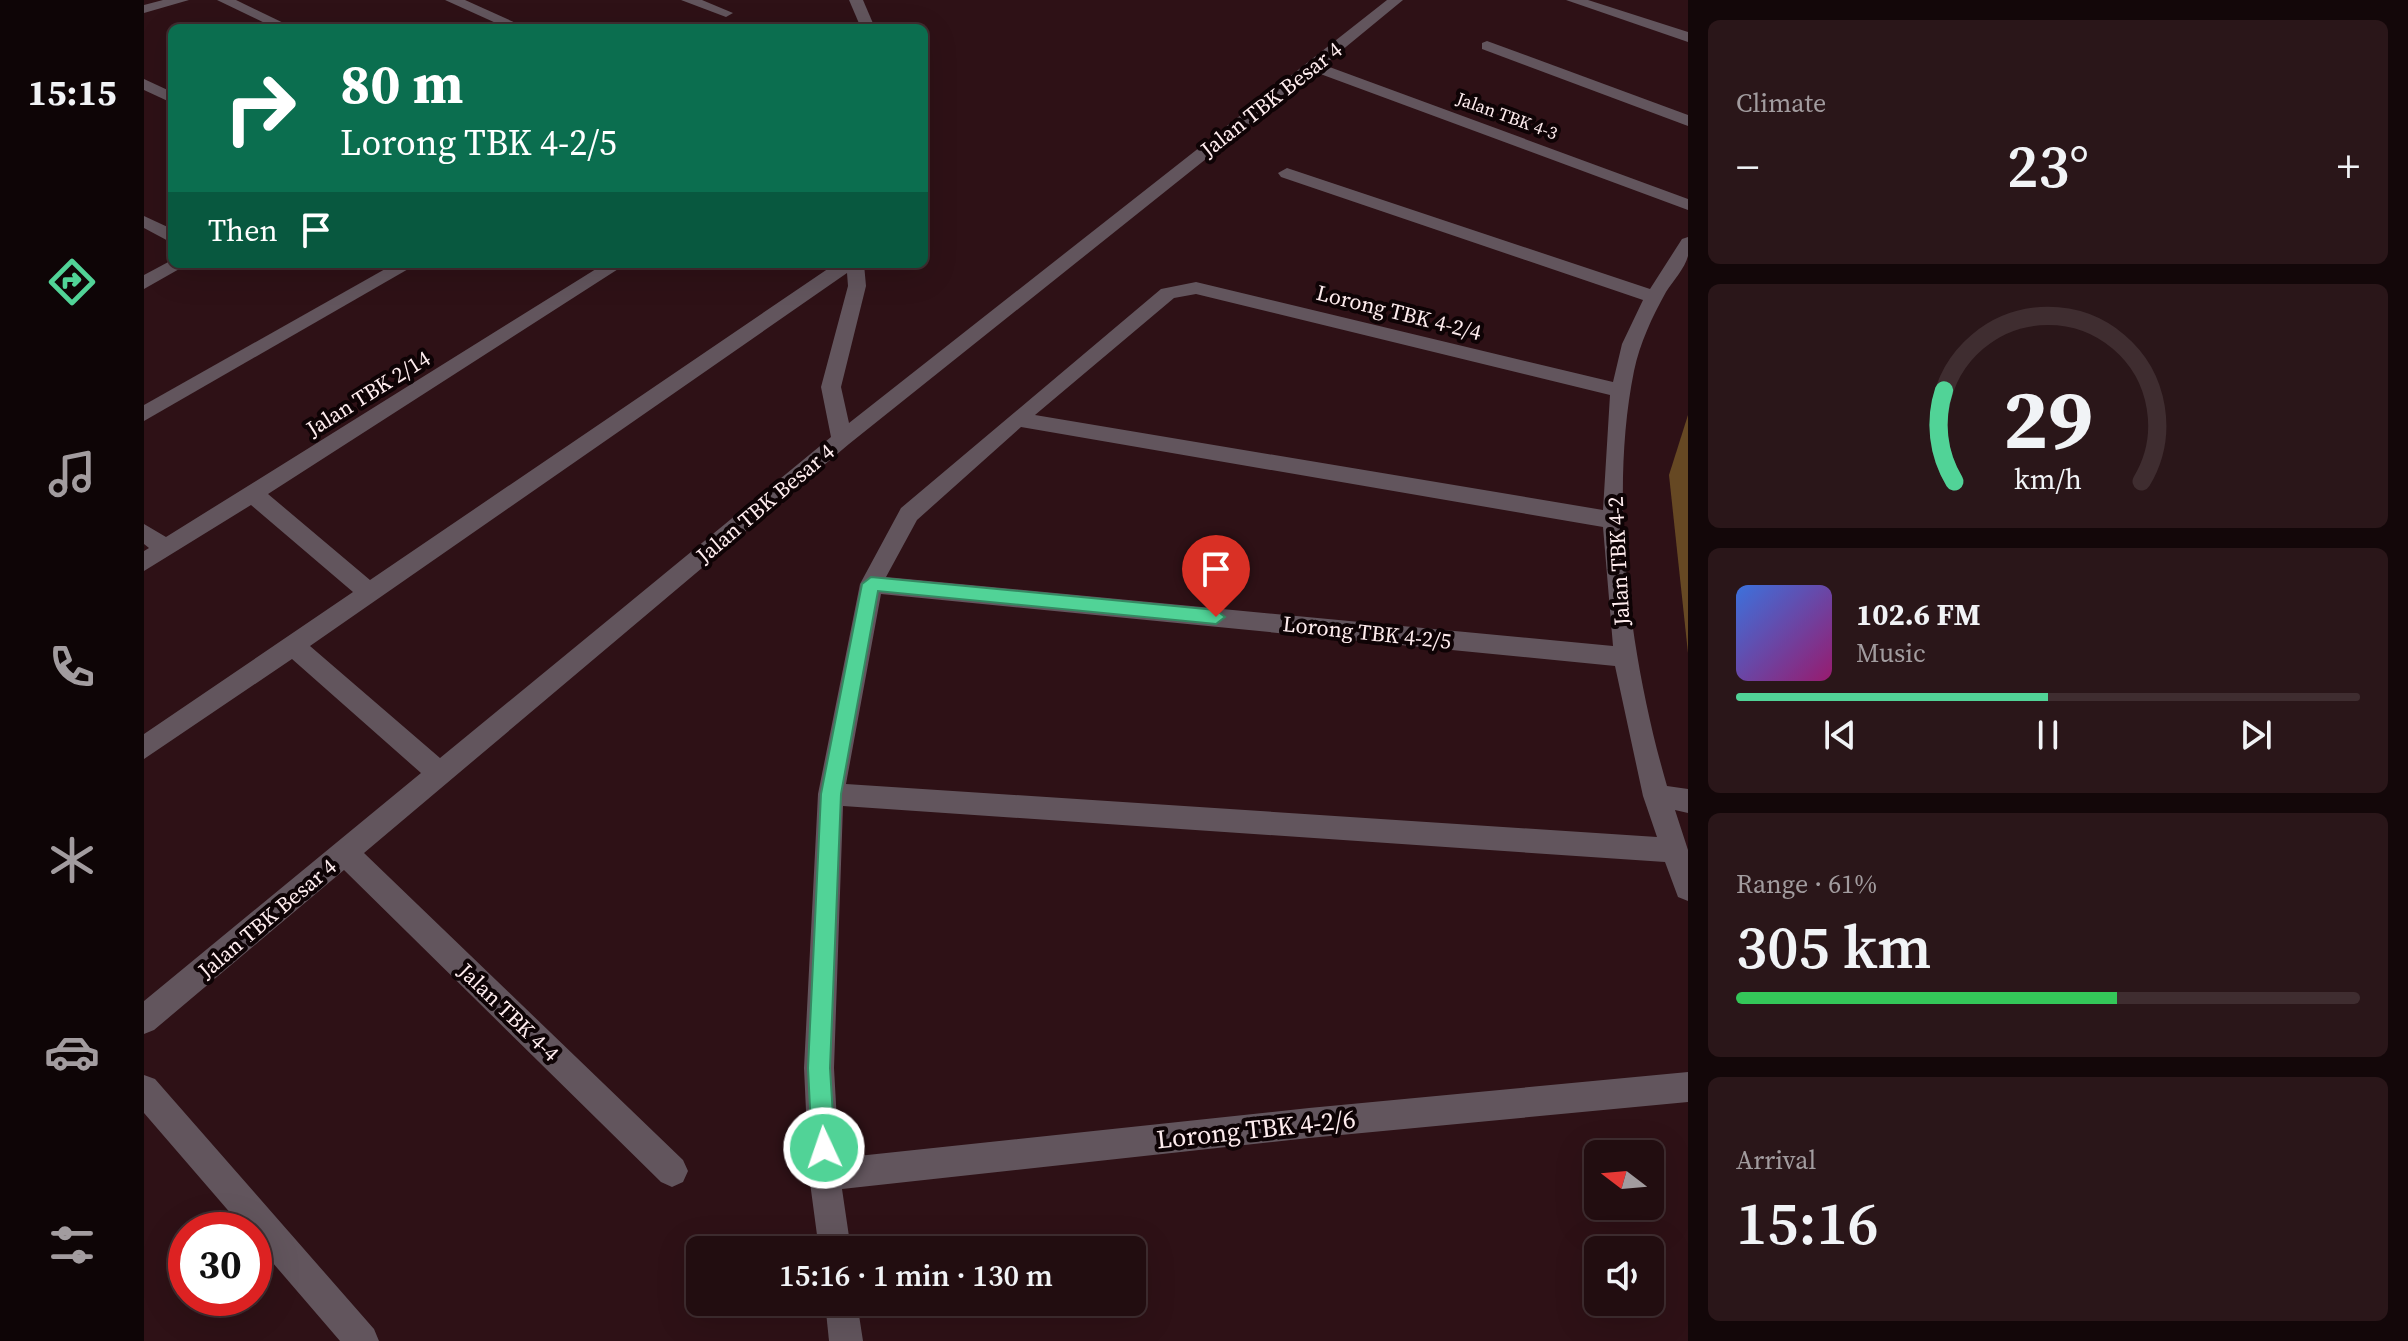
<!DOCTYPE html>
<meta charset="utf-8">
<style>
:root{--surface:#220d10;--page:#2a1619;--text:#f1f3f6;--muted:#a29c9f;--line:#3f2d30;--accent:#51d397}
body{margin:0;font-family:"Source Serif 4",serif;background:var(--page);color:var(--text);height:100vh;display:flex;flex-direction:column;font-size:30px;white-space:nowrap}
*{box-sizing:border-box;margin:0}
p{font-size:26px;color:var(--muted)}
.icon{flex:none;width:44px;height:44px;fill:none;stroke:currentColor;stroke-width:2;stroke-linecap:round;stroke-linejoin:round}
.map{position:relative;flex:1;overflow:hidden}
.drawer{display:flex;flex-direction:column;gap:20px;padding:20px;background:#130709;width:720px}
.drawer>*{flex:none}
.guide{position:absolute;left:24px;top:24px;width:760px;height:244px;border-radius:12px;box-shadow:0 8px 32px #0002,0 0 0 2px var(--line);background:#0b6e4f;color:#fff;overflow:hidden}
.needle{width:52px;rotate:286deg}
.controls{position:absolute;left:1440px;top:1140px;display:grid;gap:16px}
.controls a{display:grid;place-items:center;width:80px;height:80px;border-radius:12px;background:var(--surface);box-shadow:0 8px 32px #0002,0 0 0 2px var(--line);font-size:40px}
.speed{position:absolute;left:24px;top:1212px;display:flex;gap:16px;font-size:40px;font-weight:700;text-align:center}
.speed>*{display:grid;place-content:center;width:104px;height:104px;border-radius:50%;background:var(--surface);box-shadow:0 8px 32px #0002,0 0 0 2px var(--line);line-height:1}
.speed .limit{border:12px solid #d22;background:#fff;color:#111}
.pin{position:absolute;display:grid;place-items:center;width:68px;height:68px;color:#fff;margin:-82px -34px;border-radius:50% 50% 50% 0;rotate:-45deg;box-shadow:0 0 8px #0007}
.pin .icon{rotate:45deg}
.me{position:absolute;width:88px;margin:-44px;rotate:357deg;stroke-linejoin:round;filter:drop-shadow(0 0 6px #0008)}
.turn{display:flex;align-items:center;gap:28px;height:168px;padding:0 40px;font-size:36px}
.turn .icon{width:104px;height:104px;stroke-width:2.5}
.turn b{display:block;font-size:56px;line-height:68px}
.then{display:flex;align-items:center;height:76px;padding:0 40px;background:#0003;gap:16px;font-size:30px}
.big{font-size:60px;font-weight:600;line-height:1.1}
.drawer .card{flex:1;display:flex;flex-direction:column;justify-content:center;gap:12px;min-width:0;padding:0 28px;border-radius:12px;background:var(--page)}
.drawer .dial{align-items:center;gap:0}
.dial svg{height:208px;overflow:visible;fill:none;stroke:var(--line);stroke-width:7;stroke-linecap:round;text-anchor:middle}
.dial text{fill:var(--text);stroke:none}
.song{display:flex;align-items:center;gap:24px}
.cover{width:96px;height:96px;border-radius:12px;background:linear-gradient(135deg,hsl(220 70% 55%),hsl(320 70% 35%))}
.played{height:8px;border-radius:4px;background:linear-gradient(90deg,var(--accent) 50%,var(--line) 50%)}
.keys{display:flex;justify-content:space-around;direction:ltr}
.heat{display:flex;justify-content:space-between;align-items:center;font-size:44px;direction:ltr}
.charge{height:12px;border-radius:6px;background:linear-gradient(90deg,#34c759 61%,var(--line) 0)}
.trip{position:absolute;left:542px;top:1236px;width:460px;height:80px;border-radius:12px;background:var(--surface);box-shadow:0 8px 32px #0002,0 0 0 2px var(--line);font-weight:600;line-height:80px;text-align:center}
main{display:flex;flex:1;min-height:0}
.tabs{display:flex;flex-direction:column;width:144px;justify-content:space-around;align-items:center;background:#0e0506;color:var(--muted)}
.tabs .icon{width:56px;height:56px}
.tabs .active{color:var(--accent)}
.tabs b{font-size:36px;color:var(--text)}
.map>svg:first-child{display:block}
</style>
<main>
<nav class="tabs">
<b>15:15</b>
<svg class="icon active" aria-label="directions" viewBox="0 0 24 24"><path d="M12 3l9 9-9 9-9-9zM9 14v-3h6M13 9l2 2-2 2"/></svg>
<svg class="icon" aria-label="music" viewBox="0 0 24 24"><path d="M9 18V5l10-2v13"/><circle cx="6" cy="18" r="3"/><circle cx="16" cy="16" r="3"/></svg>
<svg class="icon" aria-label="phone" viewBox="0 0 24 24"><path d="M5 4h4l2 5-3 2q2 4 5 5l2-3 5 2v4C11 20 4 13 5 4z"/></svg>
<svg class="icon" aria-label="climate" viewBox="0 0 24 24"><path d="M12 3v18M4 7l16 10M4 17L20 7"/></svg>
<svg class="icon" aria-label="car" viewBox="0 0 24 24"><path d="M5 17H2v-5l4-1 3-4h7l3 4 3 1v5h-3M9 17h6M6 11h13"/><circle cx="7" cy="17" r="2"/><circle cx="17" cy="17" r="2"/></svg>
<svg class="icon" aria-label="filters" viewBox="0 0 24 24"><path d="M4 7h16M4 17h16"/><circle cx="9" cy="7" r="2"/><circle cx="15" cy="17" r="2"/></svg>
</nav>
<div class="map">
<svg width="1544" height="1341" viewBox="0 0 1544 1341">
<rect width="100%" height="100%" fill="#2e1116"/>
<!-- forest -->
<path fill="#664823" d="M1544,415v238l-19,-178z"/>
<g fill="none" stroke-linecap="round" stroke-linejoin="round">
<!-- minor -->
<g fill="#62555d" fill-rule="evenodd">
<path d="M19,0h26l-45,13v-8z"/>
<path d="M73,0h19l58,28h-19z"/>
<path d="M301,0h20l62,28h-20z"/>
<path d="M537,0h21l31,13 -7,4z"/>
<path d="M705,0h14l12,28h-14z"/>
<path d="M1243,0h16l-79,65 364,134v11l-373,-138 -466,372 -485,409 319,307 5,11 -5,11 -11,5 -11,-5 -317,-312 -190,160 -10,4v-33l277,-228 -129,-114 -148,100v-25l209,-142 -102,-87 -107,66v-20l5,-3 -5,-4v-20l22,13 438,-273h22l-358,230 102,86 465,-316h29l2,22 -25,101 8,36zM703,273l1,13 -27,101 10,50 -391,321 -130,-112z"/>
<path d="M1422,0h22l100,32v10z"/>
<path d="M1343,41l201,74v11l-206,-77v-6z"/>
<path d="M0,79l28,13v11l-28,-13z"/>
<path d="M1143,168l363,121 32,-50 6,-2c0,6 0,13 0,19 -3,12 -15,25 -22,36 -14,25 -26,51 -32,79 -26,128 -3,291 33,415l21,3v24l-13,-3 13,40v51l-10,-4 -13,-35 -822,-56 -9,262 5,90 470,-50 379,-36v30l-379,36 -467,51 9,61h-32l-10,-75 -5,-107 14,-274 42,-210 41,-76 260,-219 35,-7 417,100 9,-38 21,-44 -362,-123 -3,-4zM1052,294l414,101 -7,115 -568,-95 139,-117zM877,427l582,100 10,119 -727,-69 31,-57zM737,594l734,72 28,130 14,41 -811,-53z"/>
<path d="M0,216l28,13v14l-28,-15z"/>
<path d="M28,260v4h16l-44,25v-14z"/>
<path d="M250,264h23l-273,157v-16z"/>
<path d="M0,1075l11,4 219,250 5,12h-39l-86,-100v-11h-9l-101,-117z"/>
<path d="M681,1302h32l6,39h-34z"/>
</g>
</g>
<!-- route -->
<path fill="#51d397" stroke="#358962" stroke-width="2" d="M727,577l345,33 9,7 -9,7 -338,-33 -37,203 -11,274 5,80 -3,8 -8,4 -8,-4 -4,-8 -4,-80 13,-274 41,-210z"/>
<g text-anchor="middle" stroke-width="8" stroke-linejoin="round" paint-order="stroke">
<!-- far-street labels -->
<g font-size="18" fill="#feecee" stroke="#0e0305">
<text transform="translate(1363 116) rotate(20)" y="6">Jalan TBK 4-3</text>
</g>
<!-- street labels -->
<g font-size="22" fill="#feecee" stroke="#0e0305">
<text transform="translate(1127 99) rotate(-38)" y="8">Jalan TBK Besar 4</text>
<text transform="translate(1255 312) rotate(14)" y="8">Lorong TBK 4-2/4</text>
<text transform="translate(224 393) rotate(-32)" y="8">Jalan TBK 2/14</text>
<text transform="translate(621 503) rotate(-40)" y="8">Jalan TBK Besar 4</text>
<text transform="translate(1474 561) rotate(-93)" y="8">Jalan TBK 4-2</text>
<text transform="translate(1223 632) rotate(6)" y="8">Lorong TBK 4-2/5</text>
<text transform="translate(123 918) rotate(-40)" y="8">Jalan TBK Besar 4</text>
<text transform="translate(365 1012) rotate(44)" y="8">Jalan TBK 4-4</text>
</g>
<!-- near-street labels -->
<g font-size="26" fill="#feecee" stroke="#0e0305">
<text transform="translate(1112 1129) rotate(-6)" y="9">Lorong TBK 4-2/6</text>
</g>
</g>
</svg>
<div class="controls">
<a><svg class="needle" viewBox="-14 -14 28 28"><path d="M0-13l5 13h-10z" fill="#e53935"/><path d="M0 13l5-13h-10z" fill="#a29c9f"/></svg></a>
<a><svg class="icon" aria-label="sound" viewBox="0 0 24 24"><path d="M4 9h4l5-4v14l-5-4H4zM17 9q2 3 0 6"/></svg></a>
</div>
<div class="speed"><div class="limit">30</div></div>
<div class="pin" style="left:1072px;top:617px;background:#d93025"><svg class="icon" aria-label="arrive" viewBox="0 0 24 24"><path d="M6 21V4h12l-3 4 3 4H6"/></svg></div>
<svg class="me" style="left:680px;top:1148px" viewBox="-20 -20 40 40"><circle r="17" fill="#51d397" stroke="#fff" stroke-width="3"/><path d="M0-11L8 9 0 5-8 9z" fill="#fff"/></svg>
<div class="trip">15:16 · 1 min · 130 m</div>
<div class="guide">
<div class="turn"><svg class="icon" aria-label="right" viewBox="0 0 24 24"><path d="M7 20v-9h11M14 6l5 5-5 5"/></svg><div><b>80 m</b>Lorong TBK 4-2/5</div></div>
<div class="then">Then<svg class="icon" aria-label="arrive" viewBox="0 0 24 24"><path d="M6 21V4h12l-3 4 3 4H6"/></svg></div>
</div>
</div>
<section class="drawer">
<div class="card"><p>Climate</p>
<div class="heat"><a>−</a><b class="big">23°</b><a>+</a></div>
</div>
<div class="card dial"><svg viewBox="0 0 100 80">
<path d="M14 69A42 42 0 1 1 86 69"/>
<path d="M14 69A42 42 0 0 1 10 34" stroke="#51d397"/>
<text x="50" y="56" font-size="32" font-weight="700">29</text>
<text x="50" y="72" font-size="11">km/h</text>
</svg></div>
<div class="card">
<div class="song"><i class="cover"></i><div><b>102.6 FM</b><p>Music</p></div></div>
<div class="played"></div>
<div class="keys"><svg class="icon" aria-label="previous" viewBox="0 0 24 24"><path d="M18 5L8 12l10 7zM5 5v14"/></svg><svg class="icon" aria-label="pause" viewBox="0 0 24 24"><path d="M8 5v14M16 5v14"/></svg><svg class="icon" aria-label="next" viewBox="0 0 24 24"><path d="M6 5l10 7-10 7zM19 5v14"/></svg></div>
</div>
<div class="card"><p>Range · 61%</p><b class="big">305 km</b><div class="charge"></div></div>
<div class="card"><p>Arrival</p><b class="big">15:16</b></div>
</section>
</main>
